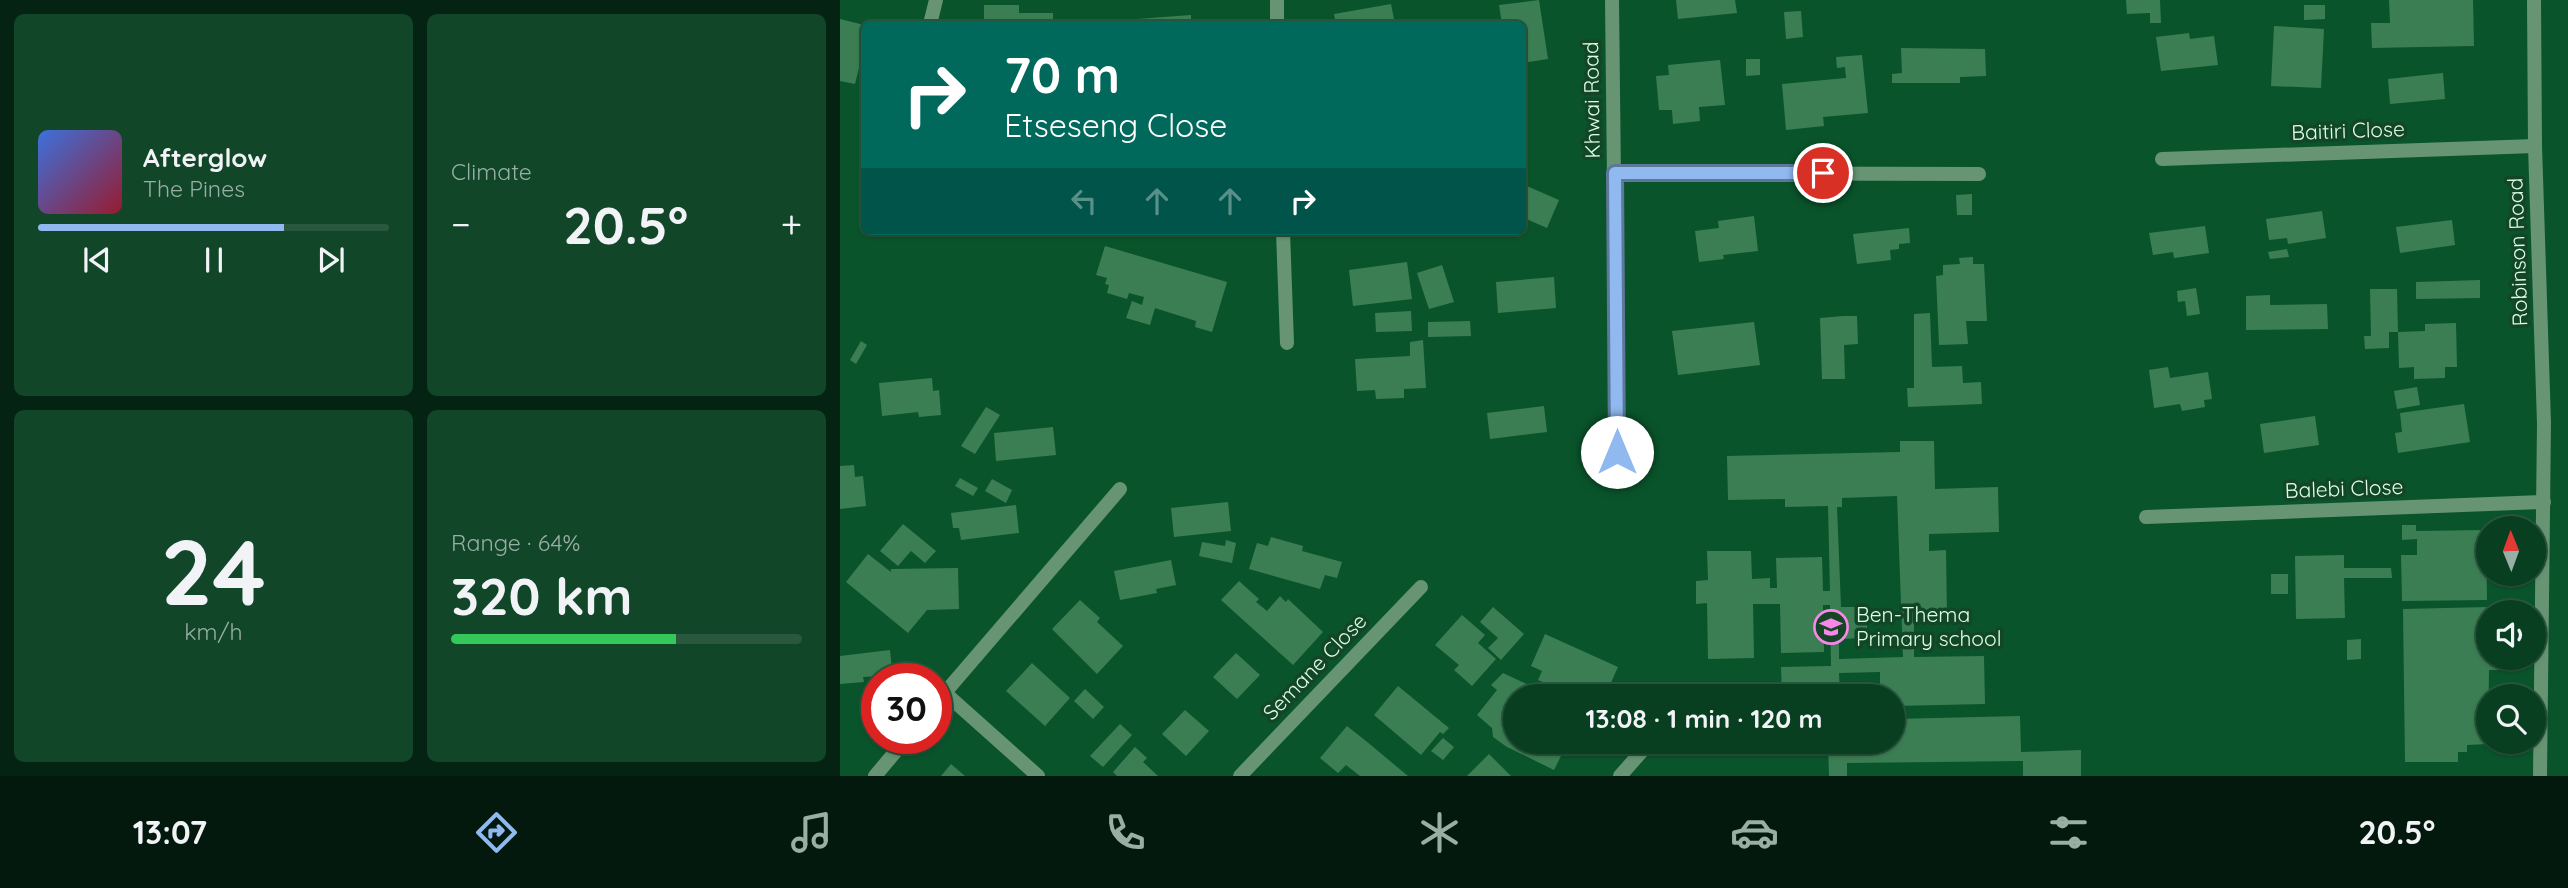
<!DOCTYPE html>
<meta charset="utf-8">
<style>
:root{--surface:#083f20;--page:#114629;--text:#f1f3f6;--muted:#98afa5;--line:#29583e;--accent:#90b9f0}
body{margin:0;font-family:Quicksand,sans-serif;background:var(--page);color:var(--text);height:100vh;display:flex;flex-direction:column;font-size:26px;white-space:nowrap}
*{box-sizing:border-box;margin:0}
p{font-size:23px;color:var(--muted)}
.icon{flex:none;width:38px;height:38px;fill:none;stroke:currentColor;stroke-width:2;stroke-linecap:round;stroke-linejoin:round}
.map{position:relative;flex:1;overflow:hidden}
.drawer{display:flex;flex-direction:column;gap:14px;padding:14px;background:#042312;width:840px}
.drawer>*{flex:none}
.hud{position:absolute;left:21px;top:21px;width:665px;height:214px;border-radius:10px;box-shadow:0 2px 5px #0004,0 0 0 2px var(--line);background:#00695c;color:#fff;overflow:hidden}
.needle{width:46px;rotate:359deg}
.buttons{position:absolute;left:1636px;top:516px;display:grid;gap:14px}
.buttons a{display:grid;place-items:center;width:70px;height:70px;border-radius:50%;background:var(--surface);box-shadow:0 2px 5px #0004,0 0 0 2px var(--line);font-size:35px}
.speed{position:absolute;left:21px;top:663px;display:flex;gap:14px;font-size:35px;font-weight:700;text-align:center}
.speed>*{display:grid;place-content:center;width:91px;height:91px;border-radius:50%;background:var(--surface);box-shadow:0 2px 5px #0004,0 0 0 2px var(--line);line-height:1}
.speed .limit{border:10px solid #d22;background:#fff;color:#111}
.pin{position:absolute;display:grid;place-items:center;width:60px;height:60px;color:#fff;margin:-30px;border:4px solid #fff;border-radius:50%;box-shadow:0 2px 7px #0007}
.me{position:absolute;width:77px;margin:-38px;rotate:0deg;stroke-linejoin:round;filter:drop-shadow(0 0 5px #0008)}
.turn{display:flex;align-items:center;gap:24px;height:147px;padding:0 28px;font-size:32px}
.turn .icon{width:91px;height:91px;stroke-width:2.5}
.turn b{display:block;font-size:49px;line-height:60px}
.lanes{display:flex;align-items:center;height:66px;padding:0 28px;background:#0003;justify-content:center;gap:35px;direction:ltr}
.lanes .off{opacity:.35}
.big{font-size:52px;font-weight:800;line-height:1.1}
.drawer .widget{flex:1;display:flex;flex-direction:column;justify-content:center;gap:10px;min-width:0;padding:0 24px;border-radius:10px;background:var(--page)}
.drawer .dial{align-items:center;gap:0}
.dial b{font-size:91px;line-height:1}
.song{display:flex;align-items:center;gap:21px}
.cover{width:84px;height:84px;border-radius:10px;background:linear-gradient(135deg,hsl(220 70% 55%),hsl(350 70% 35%))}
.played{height:7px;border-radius:4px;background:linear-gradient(90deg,var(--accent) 70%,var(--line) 70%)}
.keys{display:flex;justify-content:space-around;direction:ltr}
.heat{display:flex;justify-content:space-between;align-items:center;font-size:38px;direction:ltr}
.charge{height:10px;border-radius:5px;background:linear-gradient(90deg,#34c759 64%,var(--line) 0)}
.drawer .tiles{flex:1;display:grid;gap:14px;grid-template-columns:repeat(2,1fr)}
.trip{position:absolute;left:663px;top:684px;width:402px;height:70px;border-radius:35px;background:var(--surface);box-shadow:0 2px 5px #0004,0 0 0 2px var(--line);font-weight:800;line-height:70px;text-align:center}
.tab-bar{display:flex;height:112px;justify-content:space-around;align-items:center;background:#03190d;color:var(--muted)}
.tab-bar .icon{width:49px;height:49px}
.tab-bar .active{color:var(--accent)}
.tab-bar b{font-size:32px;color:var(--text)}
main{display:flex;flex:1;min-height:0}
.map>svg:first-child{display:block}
</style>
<main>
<section class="drawer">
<div class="tiles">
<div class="widget">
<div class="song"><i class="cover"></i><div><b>Afterglow</b><p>The Pines</p></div></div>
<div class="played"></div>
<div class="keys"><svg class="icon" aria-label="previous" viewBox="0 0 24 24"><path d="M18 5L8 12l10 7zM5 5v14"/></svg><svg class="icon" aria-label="pause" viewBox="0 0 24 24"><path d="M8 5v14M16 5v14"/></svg><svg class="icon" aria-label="next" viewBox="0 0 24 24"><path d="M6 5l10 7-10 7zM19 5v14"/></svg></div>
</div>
<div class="widget"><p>Climate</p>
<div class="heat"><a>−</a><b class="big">20.5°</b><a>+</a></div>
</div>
<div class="widget dial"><b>24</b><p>km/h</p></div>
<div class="widget"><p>Range · 64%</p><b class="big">320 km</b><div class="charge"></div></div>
</div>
</section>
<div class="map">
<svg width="1728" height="776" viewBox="0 0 1728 776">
<rect width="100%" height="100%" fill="#0a542b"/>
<!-- building -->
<g fill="#3c7e53" fill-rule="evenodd">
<path d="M699,0l9,59 -26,4v-39h-20l-3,-19z"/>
<path d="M836,0h59l2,13 -59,6z"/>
<path d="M1286,0h34l1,23h-11v-10l-23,1z"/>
<path d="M1549,0h84l1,46 -102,2 -1,-25h19z"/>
<path d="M551,4l4,20h-59l-2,-10z"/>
<path d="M144,5h35v8h34v11h-69z"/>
<path d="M1464,5h21v14l-21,1z"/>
<path d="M961,11l2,26 -17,2 -2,-27z"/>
<path d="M351,15v9h-53l-1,-5z"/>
<path d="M0,19l24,6v45l-5,-2 -4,16 -15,-3z"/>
<path d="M1434,26l50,3 -3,59 -50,-2z"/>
<path d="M1349,33l1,6 24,-3 4,29 -57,6 -5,-34z"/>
<path d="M1061,48l84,1 1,27 -26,1v6h-68v-9l10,-1z"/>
<path d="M1022,55l6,58 -45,4 1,9 -38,4 -4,-46 64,-6 -1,-11 -8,1 -1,-11z"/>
<path d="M906,59h14v16l-14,1z"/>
<path d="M880,60l5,45 -26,2 1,14 -27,3 -1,-14h-13l-3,-34 13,-1 -1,-10z"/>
<path d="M1603,73l2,26 -55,5 -2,-25z"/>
<path d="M682,184l37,16 -12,28 -25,-11z"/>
<path d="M1132,194v21h-15l-1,-20z"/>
<path d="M1482,211l4,27 -38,6 -1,-6 -18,2 -3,-21z"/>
<path d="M914,216l4,35 -35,4 1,4 -25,3 -4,-31 24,-3 -1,-7z"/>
<path d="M1612,220l3,25 -55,8 -4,-26z"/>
<path d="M1365,226l4,27 -35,5 -1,-6 -20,3 -4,-22z"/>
<path d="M1069,228l1,15 -11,1v5l-9,1 1,10 -34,4 -4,-30z"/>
<path d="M265,246l122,36 -15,50 -17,-5 1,-6 -41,-13 -5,17 -24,-7 6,-17 10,4 2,-8 -15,-4 -2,6 -20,-6 2,-8 -4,-1 2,-6 -11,-3z"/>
<path d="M1447,249l2,8 -19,2 -2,-7z"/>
<path d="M1133,257v7h11l3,57h-21l2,23 -29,1 -3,-69 7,-1v-10l17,-1 -1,-6z"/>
<path d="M567,262l5,37 -59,7 -4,-36z"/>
<path d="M602,265l12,37 -25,7 -12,-36z"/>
<path d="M714,277l2,31 -58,5 -2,-31z"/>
<path d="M1640,280v18l-64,1v-17z"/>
<path d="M1356,288l4,26 -13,2 -2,-15 -7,1 -1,-11z"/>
<path d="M1530,289h27l1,43h-9v16l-24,1 -1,-13h7z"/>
<path d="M1430,295v10l57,-1 1,25 -82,1v-34z"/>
<path d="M571,311l1,20 -36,1 -1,-19z"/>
<path d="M1090,313l2,54 30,-1 1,17 18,-1 1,22 -74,3 -1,-19h7v-74z"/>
<path d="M1003,316h14l1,28 -14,1 1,34h-23l-2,-61z"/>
<path d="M630,321l1,15 -43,1v-15z"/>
<path d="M914,322l6,43 -82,10 -6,-44z"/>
<path d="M1616,323l1,44h-12v11l-31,1v-12l-15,1 -1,-36 27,-1v-7z"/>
<path d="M583,340l3,48 -22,1v9l-28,1 -1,-9 -18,1 -2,-32 55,-3v-14z"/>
<path d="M21,341l6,4 -11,19 -6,-4z"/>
<path d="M1328,367l2,11 38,-6 4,27 -8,1 1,7 -23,4 -2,-7 -26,4 -5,-38z"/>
<path d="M92,378l1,13 6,-1 2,25 -22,2 -1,-5 -36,4 -3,-33z"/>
<path d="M1577,387l3,18 -23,4 -3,-18z"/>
<path d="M1624,404l6,38 -72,11 -3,-20 7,-1 -2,-19z"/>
<path d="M704,406l3,26 -57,7 -3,-26z"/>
<path d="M146,407l14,8 -25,39 -14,-8z"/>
<path d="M1475,416l4,29 -55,8 -4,-29z"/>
<path d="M213,427l3,28 -60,6 -2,-28z"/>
<path d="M1060,441h34l1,48 63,-2 1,45 -70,2v17l17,-1 1,66 -33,1v40l70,-1 1,48 -91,2v-10h-14v-24l-41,1 1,23h-58l-1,-29 50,-1 -1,-61h-7l1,47 -43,1 -1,-49h-27l1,54 -46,1 -1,-56 -11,1v-23l12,-1 -1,-29h44l1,28 18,-1v10h7l-1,-30 46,-1 1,34h7l-2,-85 -43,1v-8l-57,1 -1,-44 173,-4zM1057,496l6,161 -64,2v-20l28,-1v-31h-26l-4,-100h5v-9z"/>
<path d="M14,465l1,12 8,-1 3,30 -26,3v-43z"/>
<path d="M120,478l18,10 -5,8 -18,-10z"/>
<path d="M152,479l20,11 -6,13 -21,-12z"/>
<path d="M388,502l3,29 -57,6 -3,-29z"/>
<path d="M176,505l3,28 -58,7 -2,-12h-6l-2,-15z"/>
<path d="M63,524l33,27 -11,12 -14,-12 -13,15 -18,-15z"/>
<path d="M1562,525h14v6l70,-1 1,70 -85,1 -1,-46h16v-16l-15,1z"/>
<path d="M431,537l32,9 -1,5 40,11 -5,16 -12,-3 -5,14 -71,-20 8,-26 11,3z"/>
<path d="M386,540l10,3 -4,20 -33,-7 3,-14 23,4z"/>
<path d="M28,554l23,18v-3l67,-1 1,41 -32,1 -19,23 -62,-51z"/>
<path d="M1504,555v13h47l1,10h-48l1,40 -49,1 -1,-63z"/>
<path d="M331,560l5,25 -20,4 1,4 -37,7 -6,-29z"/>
<rect x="1431" y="574" width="17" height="20"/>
<path d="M399,581l20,18 -3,3 11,9 13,-15 6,6 2,-3 35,33 -30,33 -72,-65z"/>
<path d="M240,600l20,18 -3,4 26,24 -26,28 -45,-45z"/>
<path d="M653,607l31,27 -23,26 -13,-12 10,-10 -18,-16z"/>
<path d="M1648,607v51h12v12h-11l-1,74 -21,1v7h-9v10h-53l-2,-153z"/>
<path d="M622,615l23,20 -7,8 18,16 -24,27 -18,-16 5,-5 -24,-20z"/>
<path d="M705,634l73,33 -13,29h-30l-37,-16 4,-9 -11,-5z"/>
<path d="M1521,639v20l-14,1v-20z"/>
<path d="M50,650l3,29h-14l-1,-3 -15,1 1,5 -24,2v-28z"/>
<path d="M396,653l24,22 -23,24 -24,-22z"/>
<path d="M192,663l38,35 -25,28 -39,-35z"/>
<path d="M663,673l49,23h-36v46h52l-14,28 -47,-23 -14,-10 -1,-9 -15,-13 20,-25 -6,-5z"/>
<path d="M558,686l51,42 -6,6 -3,-2 -19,23 -47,-40z"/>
<path d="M245,689l19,18 -11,12 -19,-18z"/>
<path d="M345,710l24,21 -23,25 -24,-22z"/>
<path d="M1180,716l1,36 60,-2v26h-58v-15l-176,2v13h-18l-1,-34h66v-23z"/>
<path d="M280,724l12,11 -29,32 -13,-11z"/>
<path d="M507,726l19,15 42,35h-48l-14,-11 -8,8 -18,-15z"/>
<path d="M603,738l11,9 -11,13 -12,-9z"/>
<path d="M295,747l12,11 -4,4 15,14h-41l-4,-4z"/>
<path d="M649,754l22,22h-44z"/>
<path d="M111,764l14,12h-24z"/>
</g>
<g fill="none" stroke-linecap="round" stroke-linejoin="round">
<!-- minor -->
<g stroke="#679574" stroke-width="14">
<path d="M437,0v24"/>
<path d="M772,0l5,452"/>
<path d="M1694,0l1,146 9,277 -4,353"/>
<path d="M90,24l6,-24"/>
<path d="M1322,159l373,-13"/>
<path d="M775,173l364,1"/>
<path d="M443,231l4,112"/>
<path d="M1306,517l398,-15"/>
<path d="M105,693l93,83"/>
<path d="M96,703l184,-214"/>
<path d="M35,776l32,-38"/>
<path d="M400,776l181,-189"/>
<path d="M780,776l30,-34"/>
</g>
</g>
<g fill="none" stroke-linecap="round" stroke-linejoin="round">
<!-- route casing -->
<g stroke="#5e789c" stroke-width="18">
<path id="route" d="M777,452l-2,-279h208"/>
</g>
<!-- route -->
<use href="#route" stroke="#90b9f0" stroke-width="12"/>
</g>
<!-- icons -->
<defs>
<g id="school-ring" transform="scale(1.75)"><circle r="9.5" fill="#134627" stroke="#f987e8" stroke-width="1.5"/><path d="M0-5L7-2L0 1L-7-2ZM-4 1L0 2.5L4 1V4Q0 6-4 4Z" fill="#f987e8"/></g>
</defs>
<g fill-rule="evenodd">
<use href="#school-ring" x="991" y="627"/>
</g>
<g text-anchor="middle" stroke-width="7" stroke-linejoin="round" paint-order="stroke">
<!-- street labels -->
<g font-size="21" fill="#deffe6" stroke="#134627">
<text transform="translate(752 100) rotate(-91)" y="7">Khwai Road</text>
<text transform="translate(1508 131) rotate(-2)" y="7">Baitiri Close</text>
<text transform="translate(1678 252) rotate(-92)" y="7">Robinson Road</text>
<text transform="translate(1504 489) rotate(-2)" y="7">Balebi Close</text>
<text transform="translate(475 667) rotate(-46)" y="7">Semane Close</text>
</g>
<!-- poi labels -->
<g font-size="21" fill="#deffe6" stroke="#134627" text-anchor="start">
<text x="1016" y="622">Ben-Thema<tspan x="1016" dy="24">Primary school</tspan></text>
</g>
</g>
</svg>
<div class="buttons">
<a><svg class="needle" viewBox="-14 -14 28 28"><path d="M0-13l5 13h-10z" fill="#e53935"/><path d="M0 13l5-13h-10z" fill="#98afa5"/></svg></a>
<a><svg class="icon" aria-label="sound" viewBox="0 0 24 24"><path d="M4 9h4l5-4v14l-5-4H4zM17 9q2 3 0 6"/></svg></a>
<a><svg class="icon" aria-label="search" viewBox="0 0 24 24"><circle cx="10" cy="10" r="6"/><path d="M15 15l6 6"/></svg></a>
</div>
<div class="speed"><div class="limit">30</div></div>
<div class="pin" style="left:983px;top:173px;background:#d93025"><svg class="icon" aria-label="arrive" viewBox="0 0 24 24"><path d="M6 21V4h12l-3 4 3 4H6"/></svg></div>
<svg class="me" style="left:777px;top:452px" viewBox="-20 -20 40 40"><circle r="19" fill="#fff"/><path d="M0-13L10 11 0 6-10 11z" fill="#90b9f0"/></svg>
<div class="trip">13:08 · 1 min · 120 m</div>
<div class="hud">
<div class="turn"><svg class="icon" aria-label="right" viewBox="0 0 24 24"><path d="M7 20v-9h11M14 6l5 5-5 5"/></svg><div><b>70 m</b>Etseseng Close</div></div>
<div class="lanes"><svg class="icon off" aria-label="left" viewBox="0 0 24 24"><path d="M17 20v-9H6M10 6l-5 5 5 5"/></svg><svg class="icon off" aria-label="ahead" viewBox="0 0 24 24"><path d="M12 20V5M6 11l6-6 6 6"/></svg><svg class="icon off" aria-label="ahead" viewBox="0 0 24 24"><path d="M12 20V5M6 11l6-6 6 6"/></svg><svg class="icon" aria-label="right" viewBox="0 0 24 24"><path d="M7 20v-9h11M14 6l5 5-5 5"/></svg></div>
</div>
</div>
</main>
<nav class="tab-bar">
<b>13:07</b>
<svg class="icon active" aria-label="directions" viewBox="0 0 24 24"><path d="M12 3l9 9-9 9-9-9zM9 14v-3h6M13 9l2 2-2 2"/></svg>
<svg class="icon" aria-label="music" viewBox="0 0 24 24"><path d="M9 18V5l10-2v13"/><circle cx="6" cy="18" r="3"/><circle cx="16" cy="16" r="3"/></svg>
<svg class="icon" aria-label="phone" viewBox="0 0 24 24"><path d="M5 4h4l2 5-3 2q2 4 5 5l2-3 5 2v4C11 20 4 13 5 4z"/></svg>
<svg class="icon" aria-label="climate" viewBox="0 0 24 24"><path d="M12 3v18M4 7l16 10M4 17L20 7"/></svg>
<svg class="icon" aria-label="car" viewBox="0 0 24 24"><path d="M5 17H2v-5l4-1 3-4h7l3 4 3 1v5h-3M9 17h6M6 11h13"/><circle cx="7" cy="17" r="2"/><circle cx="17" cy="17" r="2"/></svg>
<svg class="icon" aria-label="filters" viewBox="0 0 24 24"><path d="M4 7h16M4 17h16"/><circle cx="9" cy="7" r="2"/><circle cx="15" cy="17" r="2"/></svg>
<b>20.5°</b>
</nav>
